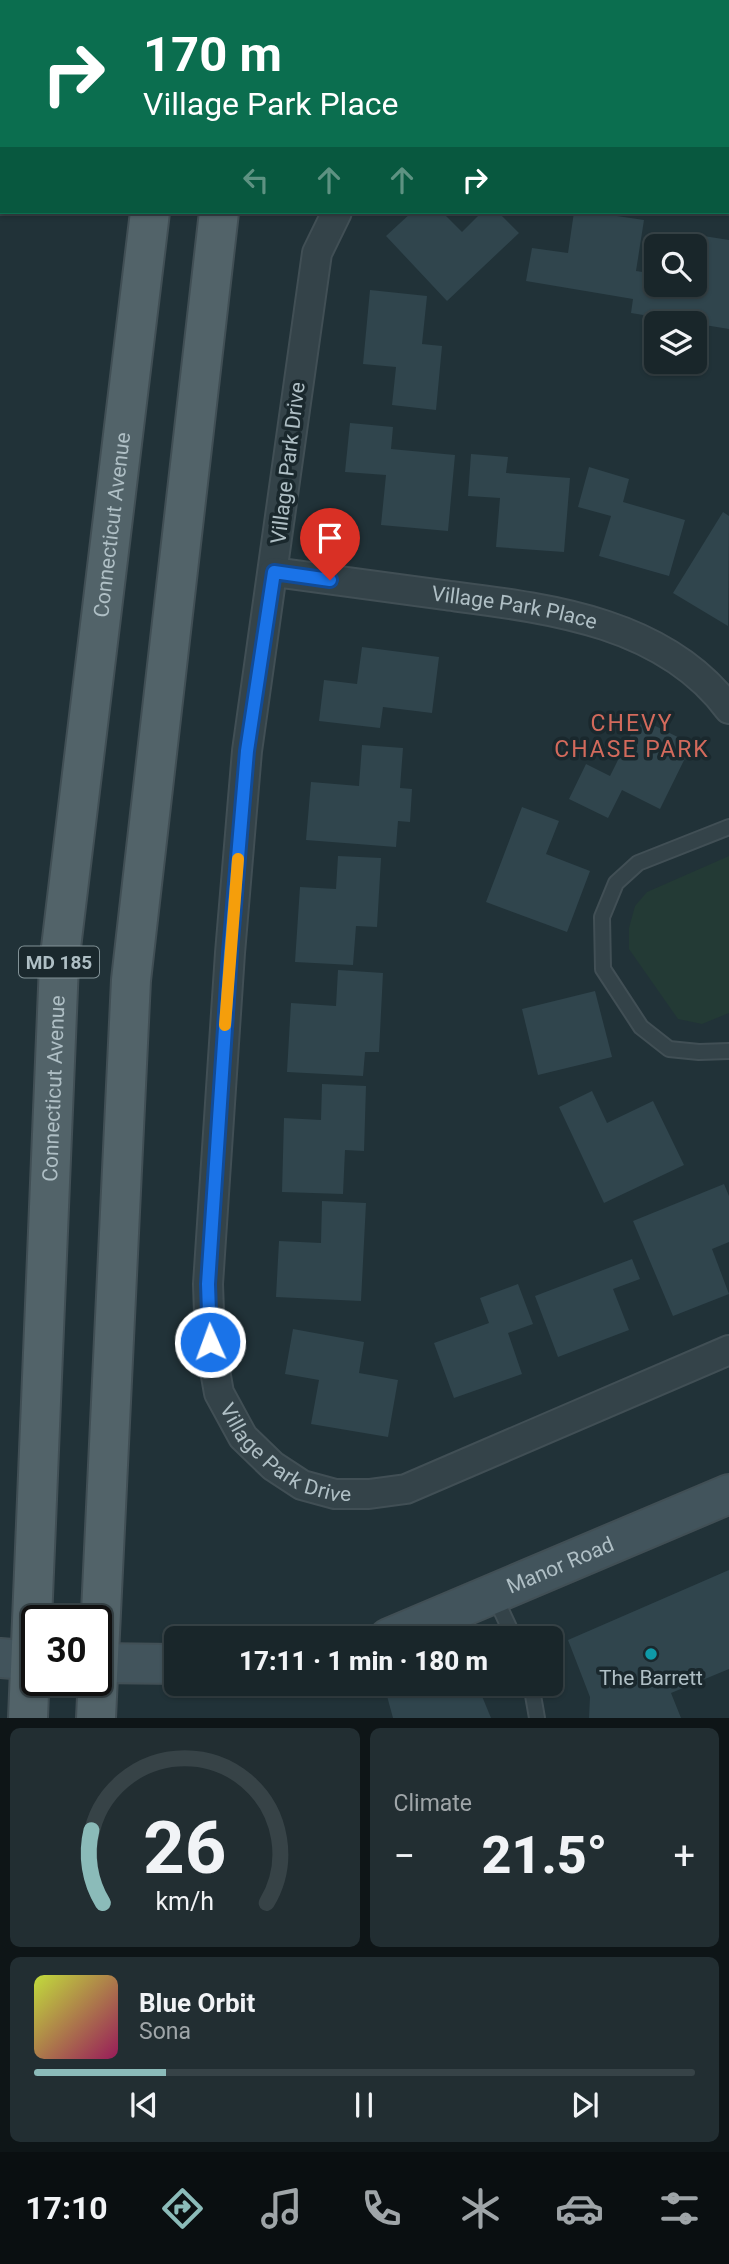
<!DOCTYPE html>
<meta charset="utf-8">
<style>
:root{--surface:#19262a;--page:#222e32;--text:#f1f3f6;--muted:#9fa5a8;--line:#374347;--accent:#8bbbb9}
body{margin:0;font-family:Roboto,sans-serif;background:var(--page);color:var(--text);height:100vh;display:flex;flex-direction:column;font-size:26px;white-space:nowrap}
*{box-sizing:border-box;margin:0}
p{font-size:23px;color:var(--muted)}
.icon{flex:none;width:38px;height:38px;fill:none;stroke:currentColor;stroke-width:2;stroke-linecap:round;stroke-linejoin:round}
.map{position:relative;height:1718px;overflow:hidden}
.sheet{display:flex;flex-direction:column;gap:10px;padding:10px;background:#0e1517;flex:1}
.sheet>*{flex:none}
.banner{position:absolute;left:0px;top:0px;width:730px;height:214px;box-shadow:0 2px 5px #0004,0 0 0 2px var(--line);background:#0b6e4f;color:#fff;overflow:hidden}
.controls{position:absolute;left:644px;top:234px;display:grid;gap:14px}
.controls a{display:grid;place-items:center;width:63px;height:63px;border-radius:10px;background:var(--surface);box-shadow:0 2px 5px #0004,0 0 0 2px var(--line);font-size:35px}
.speed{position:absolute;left:21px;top:1605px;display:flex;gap:14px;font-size:35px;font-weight:700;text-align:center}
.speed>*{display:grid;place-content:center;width:91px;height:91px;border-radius:50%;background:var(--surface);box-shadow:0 2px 5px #0004,0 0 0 2px var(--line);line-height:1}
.speed .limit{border:4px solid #111;border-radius:10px;background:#fff;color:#111}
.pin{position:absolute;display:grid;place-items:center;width:60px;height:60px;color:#fff;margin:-72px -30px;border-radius:50% 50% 50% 0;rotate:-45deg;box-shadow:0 0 7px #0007}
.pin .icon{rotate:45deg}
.me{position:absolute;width:77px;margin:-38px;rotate:358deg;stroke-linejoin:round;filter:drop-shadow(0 0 5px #0008)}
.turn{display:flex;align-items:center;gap:24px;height:147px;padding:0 28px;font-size:32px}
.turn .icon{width:91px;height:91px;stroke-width:2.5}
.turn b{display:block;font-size:49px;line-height:60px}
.lanes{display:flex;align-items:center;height:66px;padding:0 28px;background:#0003;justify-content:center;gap:35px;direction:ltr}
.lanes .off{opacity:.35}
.big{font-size:52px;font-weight:800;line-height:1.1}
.sheet .card{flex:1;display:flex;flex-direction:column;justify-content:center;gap:10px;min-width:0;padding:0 24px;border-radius:10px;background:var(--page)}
.sheet .dial{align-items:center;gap:0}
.dial svg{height:182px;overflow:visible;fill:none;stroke:var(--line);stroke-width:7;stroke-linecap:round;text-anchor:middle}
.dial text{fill:var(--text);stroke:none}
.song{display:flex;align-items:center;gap:21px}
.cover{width:84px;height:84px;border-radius:10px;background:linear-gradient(135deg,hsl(70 70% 55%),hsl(330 70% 35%))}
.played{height:7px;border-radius:4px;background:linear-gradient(90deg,var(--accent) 20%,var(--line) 20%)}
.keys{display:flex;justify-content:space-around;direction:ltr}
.heat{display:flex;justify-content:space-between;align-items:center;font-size:38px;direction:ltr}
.sheet .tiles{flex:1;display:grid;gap:10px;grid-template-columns:1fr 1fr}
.card:last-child{grid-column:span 2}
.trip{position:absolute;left:164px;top:1626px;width:399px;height:70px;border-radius:10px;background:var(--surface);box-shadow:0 2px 5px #0004,0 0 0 2px var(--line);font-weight:800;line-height:70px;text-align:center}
.tabs{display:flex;height:112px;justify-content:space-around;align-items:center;background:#0a0f11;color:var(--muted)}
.tabs .icon{width:49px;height:49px}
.tabs .selected{color:var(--accent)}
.tabs b{font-size:32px;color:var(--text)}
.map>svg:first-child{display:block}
</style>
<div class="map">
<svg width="729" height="1718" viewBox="0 0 729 1718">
<rect width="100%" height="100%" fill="#213238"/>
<!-- green -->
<path fill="#233a35" d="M729,856v157l-27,11 -24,-5 -49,-70v-21l6,-22 12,-14z"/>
<!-- building -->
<g fill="#30454d">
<path d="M412,212h30l20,20 20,-20h16l21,21 -72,68 -61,-65z"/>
<path d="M574,212h16l54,8 -8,51 20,3v11h39v-38h-6l2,-13 38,6v89l-98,-16 2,-14 -107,-18 6,-33 36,5z"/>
<path d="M370,290l57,6 -5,48 20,2 -6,64 -44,-5 4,-38 -33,-3z"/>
<path d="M350,423l43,4 -2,22 64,6 -7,76 -67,-6 5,-50 -41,-3z"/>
<path d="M471,454l37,3 -2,16 64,5 -6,74 -68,-5 4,-49 -32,-2z"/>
<path d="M589,467l40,12 -6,23 62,18 -16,56 -70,-20 12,-40 -33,-9z"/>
<path d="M723,512l6,4 -1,110 -55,-33z"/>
<path d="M362,647l77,10 -7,56 -49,-6 -3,21 -61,-7 5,-41 33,4z"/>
<path d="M639,718l53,26 -32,65 -38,-19 -14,28 -39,-19 17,-35 24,12z"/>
<path d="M362,745l41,3 -3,40 12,1 -2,33 -12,-1 -2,26 -90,-7 5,-58 48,4z"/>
<path d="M522,807l37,14 -13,33 44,17 -23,61 -81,-30z"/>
<path d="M338,856l43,2 -4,69 -21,-1 -3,39 -58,-3 5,-75 36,2z"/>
<path d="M338,970l45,3 -4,79h-14l-2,24 -76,-4 4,-69 45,3z"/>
<path d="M595,991l17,66 -74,18 -16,-66z"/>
<path d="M322,1084l44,2 -2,65 -19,-1 -2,44 -61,-2 2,-74 37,2z"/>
<path d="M592,1091l15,32 46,-22 31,64 -80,38 -45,-96z"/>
<path d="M724,1184l5,12v46l-17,7 17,45 -56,22 -40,-95z"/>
<path d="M322,1201l44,2 -5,98 -85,-4 3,-56 42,2z"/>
<path d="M632,1259l8,20 -27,10 16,41 -71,27 -23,-61z"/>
<path d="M518,1284l15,40 -25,9 14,41 -68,24 -20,-55 55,-20 -9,-25z"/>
<path d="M293,1329l71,13 -5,31 39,7 -10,57 -77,-13 8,-44 -34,-6z"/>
<path d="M729,1570v99l-58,24 10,25h-92l1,-21 -22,-57z"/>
<path d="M425,1684h52l14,34h-98l-6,-22z"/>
</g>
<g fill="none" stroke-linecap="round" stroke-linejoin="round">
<!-- lane casing -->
<g stroke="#414f55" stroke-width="18">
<g id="lane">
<path d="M729,827l-91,36 -22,20 -14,34 1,52 38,58 28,22 30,3 30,-1"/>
<path d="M494,1595l20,43"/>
<path d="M531,1684l6,34"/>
</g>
</g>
<!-- street casing -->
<g stroke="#414f55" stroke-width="32">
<g id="street">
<path d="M728,178h1"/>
<path id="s1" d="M337,212l-20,41 -70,498 -17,202 -22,331 2,58 9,51 24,44 30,29 29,19 33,9h34l37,-5 323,-139"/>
<path id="s2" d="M274,572c56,8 113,15 170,23 100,13 219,25 285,114"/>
</g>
</g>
<!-- secondary casing -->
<g stroke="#414f55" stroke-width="42">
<g id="secondary">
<path id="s3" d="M389,1638l340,-144"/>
<path d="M0,1658l37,3"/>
<path d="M96,1663l81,1"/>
</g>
</g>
<!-- primary casing -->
<g stroke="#414f55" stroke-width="42">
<g id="primary">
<path d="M176,2v-2"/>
<path d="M243,2v-2"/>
<path id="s4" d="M28,1718l31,-754 91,-752"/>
<path d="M96,1718l35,-738 88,-768"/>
</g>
</g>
<!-- lane -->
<use href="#lane" stroke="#344349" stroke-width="14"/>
<!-- street -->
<use href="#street" stroke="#344349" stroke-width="28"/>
<!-- secondary -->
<use href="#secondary" stroke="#42545c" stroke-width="38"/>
<!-- primary -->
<use href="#primary" stroke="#526369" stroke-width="38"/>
</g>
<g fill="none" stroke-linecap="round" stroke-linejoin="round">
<!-- route casing -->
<g stroke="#114b97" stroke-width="18">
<path id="route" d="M210,1342l-2,-58 22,-331 17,-202 27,-179 56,8"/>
</g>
<!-- route -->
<use href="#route" stroke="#1a73e8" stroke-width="12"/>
<!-- slow -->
<path stroke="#f59e0b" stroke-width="12" d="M225,1025l13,-166"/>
</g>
<!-- markers -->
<circle fill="#0f9aa8" stroke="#1a282d" stroke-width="2.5" cx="651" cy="1654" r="7"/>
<g text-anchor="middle" stroke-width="7" stroke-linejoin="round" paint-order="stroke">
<!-- shield labels -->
<rect fill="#1a282d" stroke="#829297" stroke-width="2" x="19" y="946.5" width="80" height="31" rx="5"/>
<g font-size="19" font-weight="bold" fill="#afbfc5">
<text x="59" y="969">MD 185</text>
</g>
<!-- street labels -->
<g font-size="21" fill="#afbfc5" stroke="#1a282d">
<text transform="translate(288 463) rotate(-83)" y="7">Village Park Drive</text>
<text dy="7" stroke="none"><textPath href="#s4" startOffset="1197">Connecticut Avenue</textPath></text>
<text dy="7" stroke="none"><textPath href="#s2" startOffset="243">Village Park Place</textPath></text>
<text dy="7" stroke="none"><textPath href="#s4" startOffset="630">Connecticut Avenue</textPath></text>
<text dy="7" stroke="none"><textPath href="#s1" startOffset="1288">Village Park Drive</textPath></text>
<text dy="7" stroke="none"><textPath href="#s3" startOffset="186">Manor Road</textPath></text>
</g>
<!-- poi labels -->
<g font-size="21" fill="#afbfc5" stroke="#1a282d">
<text x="651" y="1685">The Barrett</text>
</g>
<!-- neighbourhood labels -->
<g font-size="23" letter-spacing="2" fill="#d36a5c" stroke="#1a282d">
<text x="632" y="731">CHEVY<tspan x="632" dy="26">CHASE PARK</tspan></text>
</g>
</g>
</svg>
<div class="controls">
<a><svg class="icon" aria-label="search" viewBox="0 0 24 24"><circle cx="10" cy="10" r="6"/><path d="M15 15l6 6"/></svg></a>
<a><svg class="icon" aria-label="layers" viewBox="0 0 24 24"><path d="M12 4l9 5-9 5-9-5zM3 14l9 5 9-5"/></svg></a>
</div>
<div class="speed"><div class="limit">30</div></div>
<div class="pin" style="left:330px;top:580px;background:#d93025"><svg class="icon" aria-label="arrive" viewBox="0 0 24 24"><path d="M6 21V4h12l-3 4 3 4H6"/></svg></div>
<svg class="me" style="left:210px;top:1342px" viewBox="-20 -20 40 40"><circle r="17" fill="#1a73e8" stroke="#fff" stroke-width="3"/><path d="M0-11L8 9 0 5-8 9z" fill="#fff"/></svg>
<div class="trip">17:11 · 1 min · 180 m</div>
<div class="banner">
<div class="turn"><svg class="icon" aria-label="right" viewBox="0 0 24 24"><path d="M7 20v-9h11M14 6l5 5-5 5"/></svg><div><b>170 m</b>Village Park Place</div></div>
<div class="lanes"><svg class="icon off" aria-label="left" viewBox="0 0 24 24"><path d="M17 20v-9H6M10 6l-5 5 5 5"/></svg><svg class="icon off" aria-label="ahead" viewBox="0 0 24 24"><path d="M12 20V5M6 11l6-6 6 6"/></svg><svg class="icon off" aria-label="ahead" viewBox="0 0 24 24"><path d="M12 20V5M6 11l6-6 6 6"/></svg><svg class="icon" aria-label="right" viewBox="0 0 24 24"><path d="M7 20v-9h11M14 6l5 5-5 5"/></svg></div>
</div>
</div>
<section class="sheet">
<div class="tiles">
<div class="card dial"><svg viewBox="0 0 100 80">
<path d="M14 69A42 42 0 1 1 86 69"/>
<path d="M14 69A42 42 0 0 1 9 37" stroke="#8bbbb9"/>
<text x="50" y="56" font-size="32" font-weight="700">26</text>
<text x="50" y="72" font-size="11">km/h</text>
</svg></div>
<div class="card"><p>Climate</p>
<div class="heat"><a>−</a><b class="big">21.5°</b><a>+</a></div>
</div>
<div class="card">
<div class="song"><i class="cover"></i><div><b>Blue Orbit</b><p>Sona</p></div></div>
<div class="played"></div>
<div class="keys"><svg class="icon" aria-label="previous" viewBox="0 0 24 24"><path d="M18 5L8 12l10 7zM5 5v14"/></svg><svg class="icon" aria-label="pause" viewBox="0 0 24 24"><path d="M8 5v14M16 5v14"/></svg><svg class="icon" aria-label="next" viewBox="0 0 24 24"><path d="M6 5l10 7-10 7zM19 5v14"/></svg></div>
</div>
</div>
</section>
<nav class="tabs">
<b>17:10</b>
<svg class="icon selected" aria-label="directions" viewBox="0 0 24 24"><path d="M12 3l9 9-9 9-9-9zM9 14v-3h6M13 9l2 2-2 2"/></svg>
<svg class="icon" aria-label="music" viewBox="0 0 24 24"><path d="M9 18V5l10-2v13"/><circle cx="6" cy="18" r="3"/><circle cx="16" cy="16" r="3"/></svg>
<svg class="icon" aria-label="phone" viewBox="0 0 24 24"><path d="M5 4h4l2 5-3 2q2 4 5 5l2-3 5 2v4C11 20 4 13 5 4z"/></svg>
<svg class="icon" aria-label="climate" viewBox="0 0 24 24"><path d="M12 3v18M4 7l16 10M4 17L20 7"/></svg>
<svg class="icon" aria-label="car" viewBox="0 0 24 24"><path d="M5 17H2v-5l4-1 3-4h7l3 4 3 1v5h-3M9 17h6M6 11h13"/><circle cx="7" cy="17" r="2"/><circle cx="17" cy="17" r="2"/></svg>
<svg class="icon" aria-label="filters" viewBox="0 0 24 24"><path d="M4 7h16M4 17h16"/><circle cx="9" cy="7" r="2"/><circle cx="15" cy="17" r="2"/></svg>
</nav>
